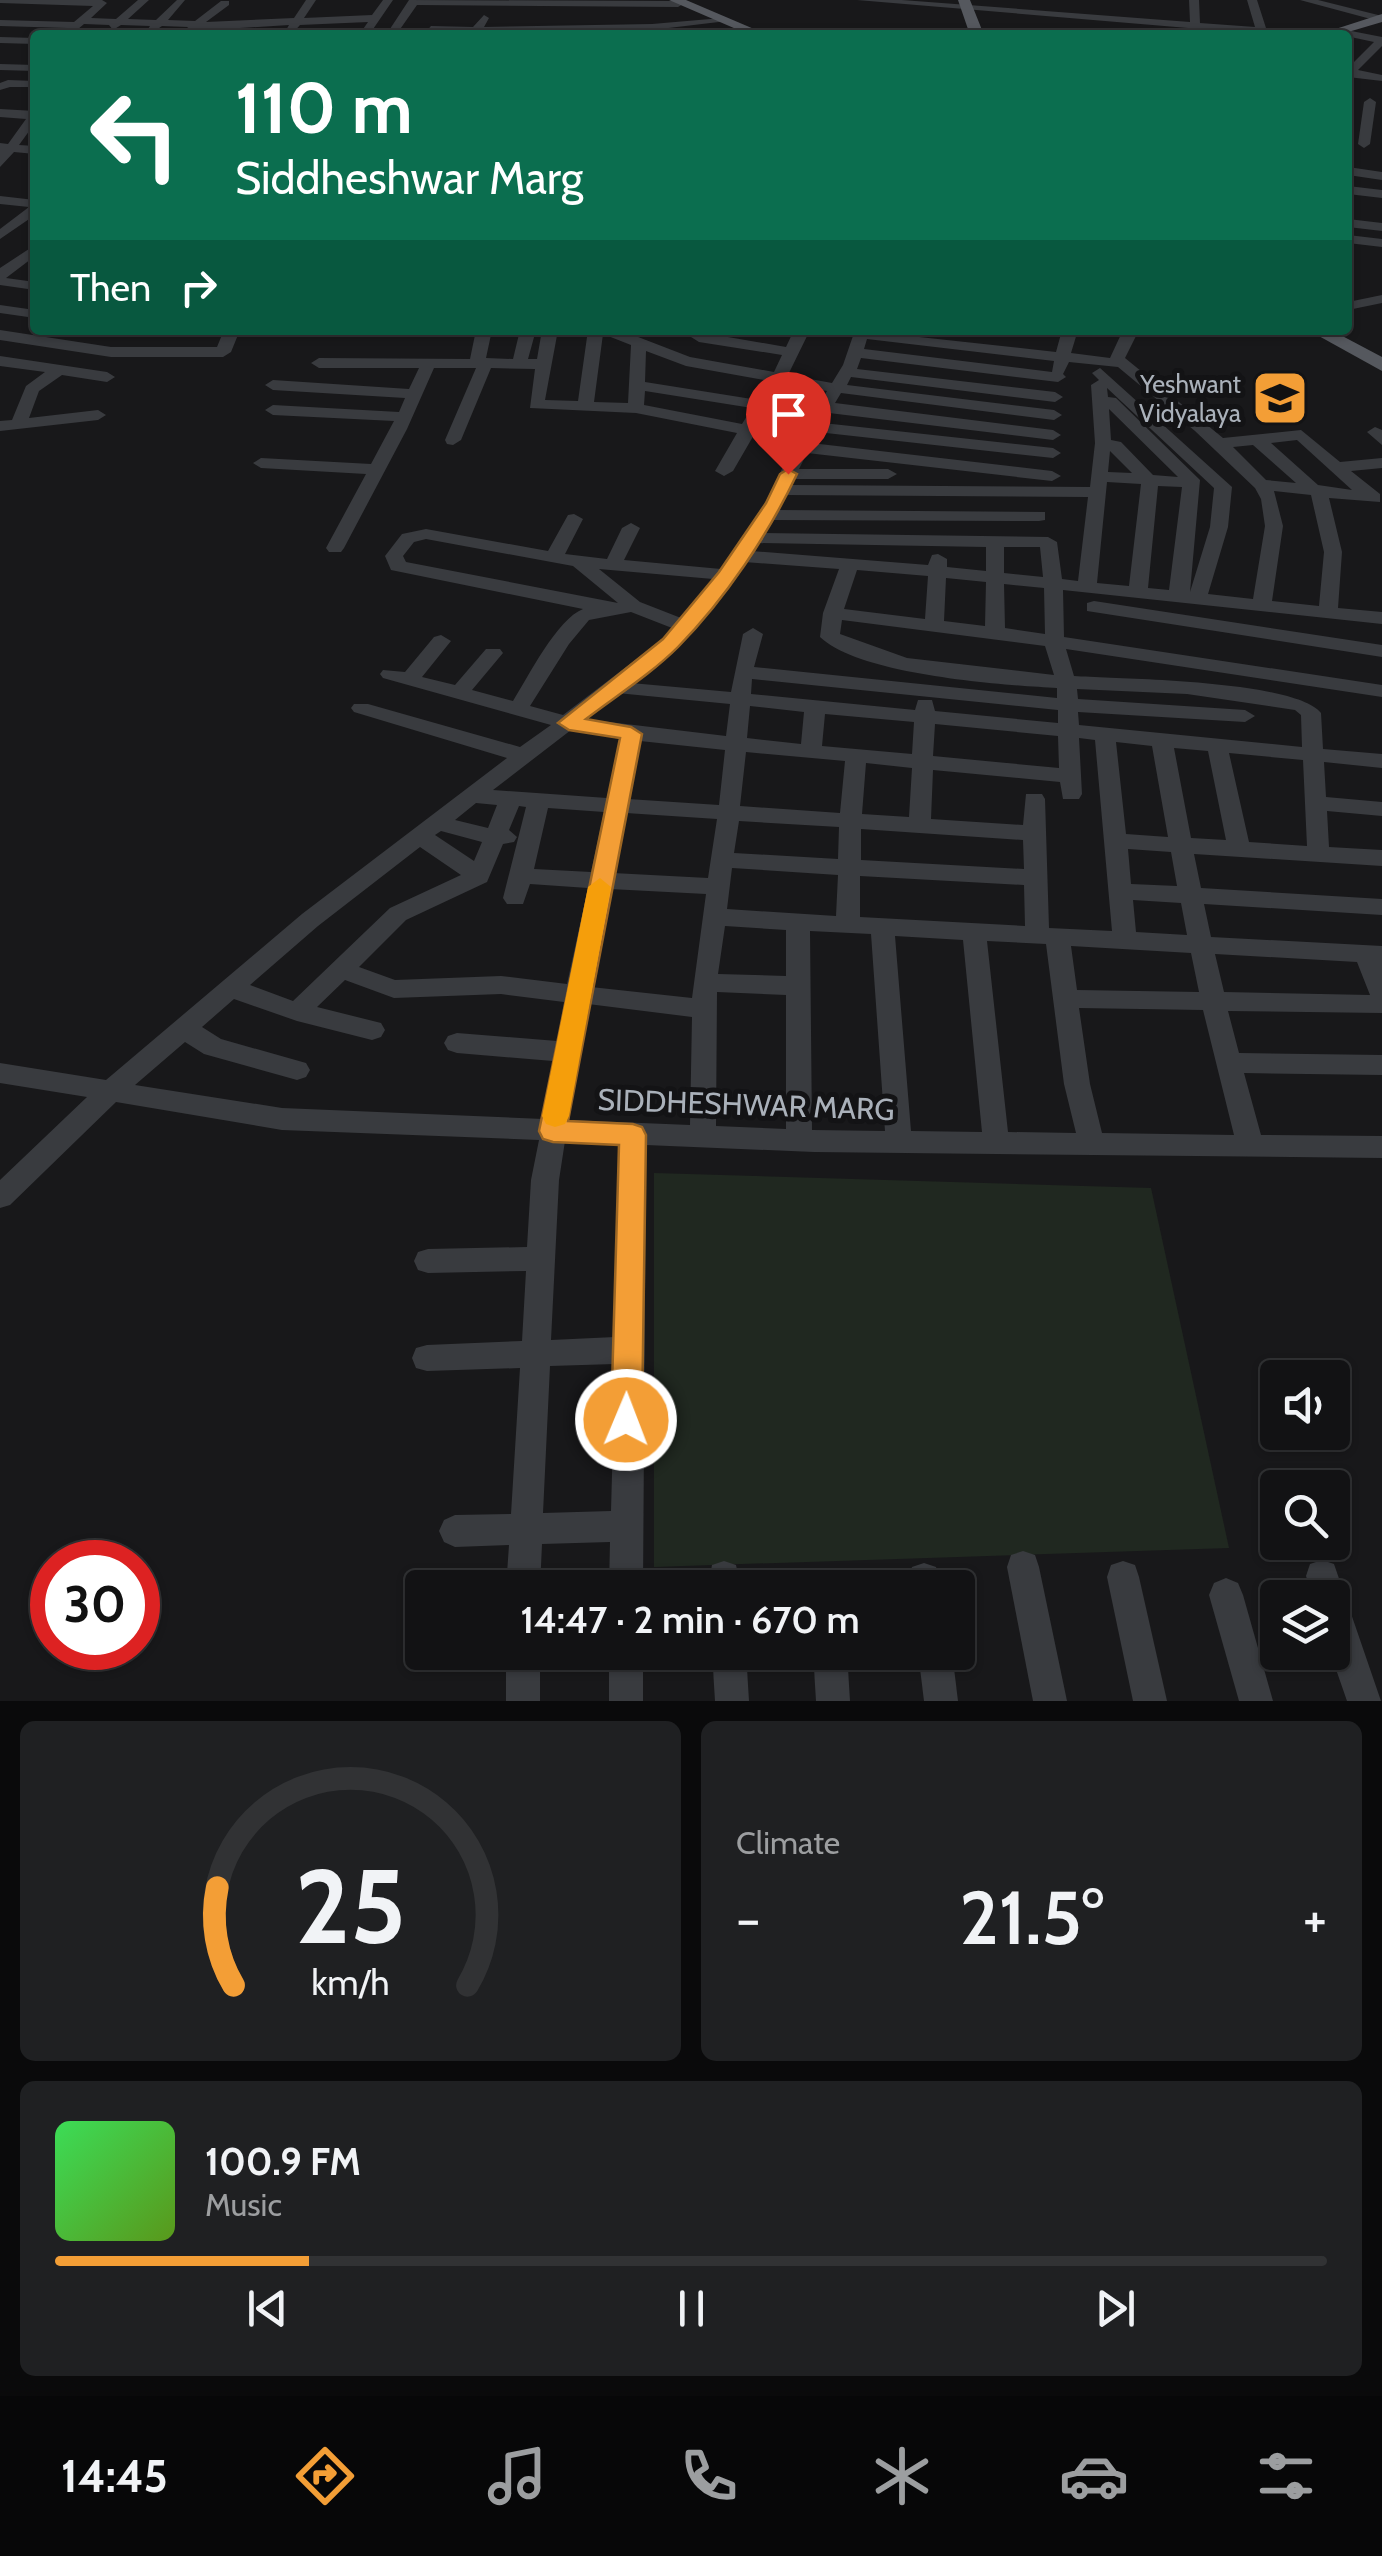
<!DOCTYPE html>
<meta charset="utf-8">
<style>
:root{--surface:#121214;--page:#1f2022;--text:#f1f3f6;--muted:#9c9ea0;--line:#313234;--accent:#f39e36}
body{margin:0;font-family:Cabin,sans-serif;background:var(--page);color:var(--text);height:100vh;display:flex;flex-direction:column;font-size:38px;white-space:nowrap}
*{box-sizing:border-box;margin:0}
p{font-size:32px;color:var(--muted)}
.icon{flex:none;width:55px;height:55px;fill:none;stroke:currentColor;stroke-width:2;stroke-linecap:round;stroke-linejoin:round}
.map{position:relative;height:1701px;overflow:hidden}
.drawer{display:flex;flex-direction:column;gap:20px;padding:20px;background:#0a0a0b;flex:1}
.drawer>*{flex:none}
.banner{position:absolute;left:30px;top:30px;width:1322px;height:305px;border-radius:10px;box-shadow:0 2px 8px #0004,0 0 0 2px var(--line);background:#0b6e4f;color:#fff;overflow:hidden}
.controls{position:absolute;left:1260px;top:1360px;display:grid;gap:20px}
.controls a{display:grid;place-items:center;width:90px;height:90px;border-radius:10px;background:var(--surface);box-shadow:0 2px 8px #0004,0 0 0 2px var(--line);font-size:50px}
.speed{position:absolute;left:30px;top:1540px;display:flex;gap:20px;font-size:50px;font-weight:700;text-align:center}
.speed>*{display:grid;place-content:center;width:130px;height:130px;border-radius:50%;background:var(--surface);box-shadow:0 2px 8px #0004,0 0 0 2px var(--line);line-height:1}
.speed .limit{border:15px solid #d22;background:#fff;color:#111}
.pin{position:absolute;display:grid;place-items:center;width:85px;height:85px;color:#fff;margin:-102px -42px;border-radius:50% 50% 50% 0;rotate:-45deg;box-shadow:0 0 10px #0007}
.pin .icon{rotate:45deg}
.me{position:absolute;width:110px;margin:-55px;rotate:1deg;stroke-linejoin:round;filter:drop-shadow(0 0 8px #0008)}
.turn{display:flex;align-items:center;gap:35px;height:210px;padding:0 40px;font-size:45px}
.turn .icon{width:130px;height:130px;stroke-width:2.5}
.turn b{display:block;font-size:70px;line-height:85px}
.then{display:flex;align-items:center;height:95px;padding:0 40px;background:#0003;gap:20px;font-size:38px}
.big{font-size:75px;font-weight:600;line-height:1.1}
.drawer .widget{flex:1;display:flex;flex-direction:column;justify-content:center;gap:15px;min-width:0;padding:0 35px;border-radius:15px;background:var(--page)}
.drawer .dial{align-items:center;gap:0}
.dial svg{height:260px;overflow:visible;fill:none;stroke:var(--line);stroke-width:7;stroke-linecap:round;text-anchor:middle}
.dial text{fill:var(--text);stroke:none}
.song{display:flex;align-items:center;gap:30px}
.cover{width:120px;height:120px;border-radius:15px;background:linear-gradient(135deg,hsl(130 70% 55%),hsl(90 70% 35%))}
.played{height:10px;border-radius:5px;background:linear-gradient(90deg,var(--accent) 20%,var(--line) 20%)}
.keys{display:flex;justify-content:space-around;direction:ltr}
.heat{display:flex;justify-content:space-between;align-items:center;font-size:55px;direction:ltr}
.drawer .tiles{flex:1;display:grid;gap:20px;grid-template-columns:1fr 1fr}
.widget:last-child{grid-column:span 2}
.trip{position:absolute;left:405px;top:1570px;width:570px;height:100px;border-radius:10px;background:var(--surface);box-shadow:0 2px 8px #0004,0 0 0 2px var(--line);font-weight:600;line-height:100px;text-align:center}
.menu{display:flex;height:160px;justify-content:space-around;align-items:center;background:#070708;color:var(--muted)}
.menu .icon{width:70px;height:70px}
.menu .selected{color:var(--accent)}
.menu b{font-size:45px;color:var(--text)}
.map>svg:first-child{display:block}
</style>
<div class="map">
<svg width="1382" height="1701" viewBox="0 0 1382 1701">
<rect width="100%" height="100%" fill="#18181a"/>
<!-- green -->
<path fill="#202820" d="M654,1173l497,15 78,360 -575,19z"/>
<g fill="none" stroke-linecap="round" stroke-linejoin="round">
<!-- minor -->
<g fill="#393b3f" fill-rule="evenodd">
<path d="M0,0h102l5,3 -16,15 25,1 22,-19h11l-21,19 28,1 21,-20h8l-17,20 27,1 26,-20h8v4l-23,17 88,-4 12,-18h10l-12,18 68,-3 11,-15h10l-24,35h-10l9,-13 -68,3 -9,10 -6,-3 4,-7 -97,6 -5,-4 -25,-1 -9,6 -5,-3 2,-3 -29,-1 -8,5 -4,-5 -25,-1 -13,11h-11l7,-7 -67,-2v-6l74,2 19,-16 -93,-3z"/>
<path d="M409,0l269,1 5,3 -5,3 -261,-2 -21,30h-10z"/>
<path d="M857,0h45l288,22 -1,-22h10l1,23 55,4 -8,-27h10l9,28 51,7h-46z"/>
<path d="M1300,0h18l64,16v6z"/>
<path d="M484,15l5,3 -5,9 168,-3 70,-6 5,3 -75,9 -229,5 8,-9 42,1z"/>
<path d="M1336,28l46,9v9l-24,24 24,5v6l-34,-4v-9l26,-26 -42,-9z"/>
<path d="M750,30l4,5h-40z"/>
<path d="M0,37l35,1v6l-35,-1z"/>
<path d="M0,64l35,1v6l-35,-1z"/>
<path d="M8,80l27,1v6h-25l-10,3v-7z"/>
<path d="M1370,98l6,4 -6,42 -6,4 -6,-4 6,-42z"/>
<path d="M0,109l35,2v12l-16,22 16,1v8l-21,-2 -14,15v-24l8,1 18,-25 -26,-2z"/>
<path d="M1348,167l34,5v8l-34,-5z"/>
<path d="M1348,186l34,4v8l-34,-4z"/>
<path d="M0,196l35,4v15l-35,24v-10l29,-22 -29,-3z"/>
<path d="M1348,219l34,4v8l-34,-4z"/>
<path d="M1348,235l34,4v8l-34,-4z"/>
<path d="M35,245v11l-29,22 29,4v8l-35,-5v-17z"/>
<path d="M1382,295v8l-34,7v-8z"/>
<path d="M0,305l35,5v8l-35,-5z"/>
<path d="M0,330l111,17h106l7,-17h16l-9,22 -8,5h-112l-111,-17z"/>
<path d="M111,330h108l-8,5h-92z"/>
<path d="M476,330h16l-6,28 27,1 7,-29h16l-8,29h9l5,-29h16l-13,70 33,1 10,-71h32l70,27 84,15 8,-17 -83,-13 -8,-5 8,-5 87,15 8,-17h16l-22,45 44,8 11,-18 12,-35 201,22 6,-22h16l-7,23 39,5 13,-28h16l-14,28 98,80 78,-8 39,32 42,-4v10l-31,3 29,23v8l-51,-4 13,54 -4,56 44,4v12l-319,-34 1,47 318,48v12l-316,-48 8,27c48,3 220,4 247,37l2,36 59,5v14l-58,-6 2,35 56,5v14l-55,-5 2,36 53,3v16l-188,-12 7,34 181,11v16l-178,-11 7,33 171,9v67l-154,-2 11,42 143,2v20l-138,-2 17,62 121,1v22l-568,-6 -168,-7 -3,443h-34l1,-46 -68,2 -2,44h-34l3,-43 -54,2 -11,-5 -5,-11 5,-11 11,-5 56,-1 9,-146 -93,3 -11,-3 -4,-10 4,-10 11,-3 95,-4 4,-70 -98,2 -10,-3 -4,-9 4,-9 10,-3 99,-2 4,-67 8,-40 -257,-10 -166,-28 -106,103 -10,3v-28l87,-83 -87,-14v-20l106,17 196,-166 205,-156 -153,-46 -3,-4 3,-4h14l152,43 31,-22 -168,-47 -3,-4 3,-4 22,2 29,-35 7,-2 10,6 -29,36 33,8 31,-36h14l3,4 -31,37 41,11c15,-24 44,-82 70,-92l-192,-39 -6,-14 17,-22 24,-5 122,22 20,-36 6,-1 9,5 -18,35 42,5 15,-31 9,-5 9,5 -16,32 97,9 44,-66 33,-66 29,-46 -43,-8 -51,88 -9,5 -9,-5 22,-38 -101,-20 -106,-5 5,-39 -44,-1 -30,72 -8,5 -6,-1 -2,-4 31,-72h-42l-27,61 -63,119 -3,4h-12l-3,-4 40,-74 -105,-6 -8,-5 8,-5 110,6 23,-43 -121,-6 -8,-5 8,-5 126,7 6,-14 -132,-8 -8,-5 8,-5 136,9 10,-21h-100l-8,-5 8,-5 151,1zM603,334l28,11 -3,58 -34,-1zM867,339l187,22 -2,11 -188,-23zM646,351l40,15 83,15 -11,19 -113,-18zM861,358l197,24 8,-5 -3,-3 6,-12 49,5 77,64 60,57 6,11 4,27 -12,73 -45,-5 20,-67 4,-40 -132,-119 -8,5 7,7 -8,5 4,58 -5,44 -299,-2 3,-6h94l9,-5 -9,-5h-89l8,-16 245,28 9,-5 -9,-5 -241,-28 6,-11 236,26 8,-5 -8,-5 -230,-25 6,-10 224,27 8,-5 -8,-5 -218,-27 6,-10 213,27 8,-5 -8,-5 -207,-25 4,-8 204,25 8,-5 -8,-5 -198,-23zM1107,388l107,100 -4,39 -20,65 10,-112 -84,-82 -8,-1zM645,391l107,17 -10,16 -98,-19zM1109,409l69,68 -25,-2 -32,-33 -10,-2zM1297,440l55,50 -34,-5 -47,-42zM1253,445l43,38 -30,-3 -33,-33zM1110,451l22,22 -24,-1zM1107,482l34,2 -12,102 -32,-3zM1158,486l24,1 -13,103 -21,-2zM1274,491l37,4 13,57 -5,54 -47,-5 11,-75zM786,495l302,2 -10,84 -16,-2 -5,-37 -9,-5 -285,-4 8,-13 268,1 6,-1v-8l-267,-2zM426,539l147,27 45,37 -212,-41 -3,-6 11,-14zM756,543l230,4v24l-39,-4v-8l-9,-5 -6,1 -4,10 -177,-14zM1004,547h36l3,30 -39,-4zM744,562l95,7 -16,44 -3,24c40,38 181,48 237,51v10l-303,-31 9,-33 -10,-6 -10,6 -12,58 -100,-9 46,-36zM599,569l114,10 -32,39 -41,-16zM857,570l71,6 -3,43 -81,-10zM946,578l40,4 -1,44 -41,-5zM1004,584l40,4 1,46 -40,-6zM631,612l41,16 -9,11 -100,76 -33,-9 39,-62 20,-24zM842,620l203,26 9,29 -147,-17 -67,-24zM752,679l306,31v13l-123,-12 -3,-11h-14l-3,10 -164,-16zM1077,689l110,5 108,16 6,5 1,32 -223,-22 -1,-13 167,10 10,-6 -10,-6 -167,-11zM617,693l113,11 -4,32 -142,-17zM750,706l54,6 -3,32 -54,-6zM825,714l89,8 -2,32 -90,-8zM935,724l123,12 1,32 -126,-12zM571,730l49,9 -13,59 -114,-8zM1079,738l16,2 17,191 -63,-3 -4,-129 -3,-5h-16l-3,31 -92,-6 2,-49 127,12 3,17h16l3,-5zM640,741l85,9 -6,55 -91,-6zM1116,742l36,4 16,91 -42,-3zM1174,748l34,3 18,89 -35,-2zM746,752l99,9 -5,52 -100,-7zM1229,753l74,7 4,86 -58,-4zM866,763l46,5 -3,49 -47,-3zM476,803l21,2 -9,23 -33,-8zM519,806l7,1 -23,91 4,6h16l7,-20 58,4 -21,96 -66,-8 -106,4 -36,-13 47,-47 81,-38 16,-38 11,-2 3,-5 -8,-7zM548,808l56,4 -13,60 -57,-3zM626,813l91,6 -9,59 -95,-5zM739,821l100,6 -1,32 -104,-6zM861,829l162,11 1,29 -163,-9zM441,831l41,11 -8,19 -39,-26zM420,847l41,28 -71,33 -97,93 -43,-16 68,-59zM1128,849l43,3 6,34 -46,-2zM732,868l106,7 -2,41 -109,-7zM860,876l164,9 1,41 -165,-9zM610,889l96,5 -14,104 -101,-11zM1133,900l48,3 6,32 -51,-3zM725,926l61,4v46l-68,-2zM810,931l61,3 14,197 -73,-1zM895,936l68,4 19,192 -71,-1zM987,941l59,3 18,140 12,49 -68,-1zM1071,946l120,7 8,39 -122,-2zM1215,954l142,8 13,33 -146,-3zM345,980l49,18 107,-4 63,8 -7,39 -100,-8 -9,3 -4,7 4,7 9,3 96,8 -10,58 -261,-11 -147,-23 50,-43 19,12 93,26 9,-3 4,-7 -4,-7 -85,-24 -19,-12 32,-28 63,22 75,19 9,-3 4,-7 -4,-7 -64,-16zM717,992l69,3v134l-70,-3zM588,1004l104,13 -2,108 -121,-5zM1079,1008l124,2 31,125 -132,-2 -12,-49zM565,1141l55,3 -5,193 -64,3 8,-160zM615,1364l-4,147 -68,2 7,-147z"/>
<path d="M0,356l107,16 8,5 -8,5 -45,-7 -23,16 -10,27 69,-8 8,5 -8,5 -98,11v-10l12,-1 14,-34 19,-14 -45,-6z"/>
<path d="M1375,427l7,3v15l-15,-13z"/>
<path d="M1094,601l288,44v12l-295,-46v-8z"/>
<path d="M1023,1551l12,4 4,12 28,134h-34l-26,-134 4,-12z"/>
<path d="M1322,1560l12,4 47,137h-34l-17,-49 2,-54h-19l-7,-22 4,-12z"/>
<path d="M724,1561l12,4 5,23h-33l4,-23z"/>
<path d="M1123,1561l12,4 4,12 28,124h-34l-26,-124 4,-12z"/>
<path d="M924,1563l12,4 6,21h-33l-1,-9 4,-12z"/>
<path d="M1226,1578l12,5 5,12 30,106h-34l-30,-106 5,-12z"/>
<rect x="506" y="1652" width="34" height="49"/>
<rect x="609" y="1652" width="34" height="49"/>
<path d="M712,1652h34l3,49h-34z"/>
<path d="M813,1652h34l3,49h-34z"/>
<path d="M918,1652h34l6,49h-34z"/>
</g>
<!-- major -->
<g fill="#55585e" fill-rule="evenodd">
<path d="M669,0h17l82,35h-18z"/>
<path d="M958,0h12l14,35h-14z"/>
<path d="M1382,14v8l-44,13h-21z"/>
<path d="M1308,330h23l51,27v14z"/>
</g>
</g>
<!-- route -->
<path fill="#f39e36" stroke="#9e6723" stroke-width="2.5" d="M788,469l9,5c-29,61 -71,124 -119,173 -27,27 -62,49 -92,72l45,8 11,7 -74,387 65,3 9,3 4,8 -4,285 -5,10 -11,5 -10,-5 -5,-10 8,-275 -66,-3 -10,-3 -4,-8 81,-393 -51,-8 -11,-7 105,-84 56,-67 47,-69 14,-29z"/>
<!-- slow -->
<path fill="#f59e0b" d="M600,878l11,9 -42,229 -4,8 -10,3 -9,-3 -4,-8 46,-229z"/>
<!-- icons -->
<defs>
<g id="school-square" transform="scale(2.875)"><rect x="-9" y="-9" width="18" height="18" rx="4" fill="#f39e36" stroke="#131315"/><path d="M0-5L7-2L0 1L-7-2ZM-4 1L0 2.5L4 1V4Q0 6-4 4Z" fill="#111"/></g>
</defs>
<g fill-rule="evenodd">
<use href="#school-square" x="1280" y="398"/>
</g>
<g text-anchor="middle" stroke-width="10" stroke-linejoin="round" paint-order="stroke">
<!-- far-poi labels -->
<g font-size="25" fill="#aab1ba" stroke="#131315" text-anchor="end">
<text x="1241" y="393">Yeshwant<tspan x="1241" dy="29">Vidyalaya</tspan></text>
</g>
<!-- street labels -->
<g font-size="30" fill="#aab1ba" stroke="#131315">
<text transform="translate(746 1105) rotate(2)" y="10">SIDDHESHWAR MARG</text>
</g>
</g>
</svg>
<div class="controls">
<a><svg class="icon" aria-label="sound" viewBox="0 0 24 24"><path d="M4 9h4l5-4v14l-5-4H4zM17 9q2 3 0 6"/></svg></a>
<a><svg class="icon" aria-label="search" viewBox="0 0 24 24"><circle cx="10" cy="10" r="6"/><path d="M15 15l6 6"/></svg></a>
<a><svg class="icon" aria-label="layers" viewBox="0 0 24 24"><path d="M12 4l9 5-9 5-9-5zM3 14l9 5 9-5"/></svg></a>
</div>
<div class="speed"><div class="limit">30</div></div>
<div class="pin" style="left:788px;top:474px;background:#d93025"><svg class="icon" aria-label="arrive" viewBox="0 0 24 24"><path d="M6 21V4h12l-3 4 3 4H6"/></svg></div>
<svg class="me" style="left:626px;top:1420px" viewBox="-20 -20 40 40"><circle r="17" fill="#f39e36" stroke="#fff" stroke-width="3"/><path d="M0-11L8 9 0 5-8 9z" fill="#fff"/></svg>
<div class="trip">14:47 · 2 min · 670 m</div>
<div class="banner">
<div class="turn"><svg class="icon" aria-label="left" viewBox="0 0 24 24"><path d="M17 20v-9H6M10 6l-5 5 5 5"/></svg><div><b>110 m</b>Siddheshwar Marg</div></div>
<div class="then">Then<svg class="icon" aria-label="right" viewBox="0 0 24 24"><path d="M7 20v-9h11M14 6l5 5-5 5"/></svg></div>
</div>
</div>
<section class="drawer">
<div class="tiles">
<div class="widget dial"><svg viewBox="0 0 100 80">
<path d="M14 69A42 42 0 1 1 86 69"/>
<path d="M14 69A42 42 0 0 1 9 39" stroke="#f39e36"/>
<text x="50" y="56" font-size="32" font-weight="700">25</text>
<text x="50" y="72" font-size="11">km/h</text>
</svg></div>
<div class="widget"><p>Climate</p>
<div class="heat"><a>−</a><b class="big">21.5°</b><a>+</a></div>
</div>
<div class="widget">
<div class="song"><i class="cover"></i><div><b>100.9 FM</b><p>Music</p></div></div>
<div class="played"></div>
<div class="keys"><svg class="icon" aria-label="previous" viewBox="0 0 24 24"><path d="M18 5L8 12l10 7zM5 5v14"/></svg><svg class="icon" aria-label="pause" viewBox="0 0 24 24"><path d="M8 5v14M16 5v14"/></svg><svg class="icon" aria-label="next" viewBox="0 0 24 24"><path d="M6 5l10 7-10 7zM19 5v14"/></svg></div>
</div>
</div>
</section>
<nav class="menu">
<b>14:45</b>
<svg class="icon selected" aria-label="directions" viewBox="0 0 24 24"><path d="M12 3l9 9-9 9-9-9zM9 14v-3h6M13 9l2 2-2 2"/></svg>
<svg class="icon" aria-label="music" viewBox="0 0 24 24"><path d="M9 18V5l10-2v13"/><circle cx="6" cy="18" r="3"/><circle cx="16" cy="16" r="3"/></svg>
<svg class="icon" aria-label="phone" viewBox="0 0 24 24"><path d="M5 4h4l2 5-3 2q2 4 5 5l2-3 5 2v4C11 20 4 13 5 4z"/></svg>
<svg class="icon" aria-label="climate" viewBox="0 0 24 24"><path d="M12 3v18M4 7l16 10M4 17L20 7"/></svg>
<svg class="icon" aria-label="car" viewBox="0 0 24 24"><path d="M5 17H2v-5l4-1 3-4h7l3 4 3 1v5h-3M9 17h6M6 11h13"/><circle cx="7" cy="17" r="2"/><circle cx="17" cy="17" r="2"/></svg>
<svg class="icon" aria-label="filters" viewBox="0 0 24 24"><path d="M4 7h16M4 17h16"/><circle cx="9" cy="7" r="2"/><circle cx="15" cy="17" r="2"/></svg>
</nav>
